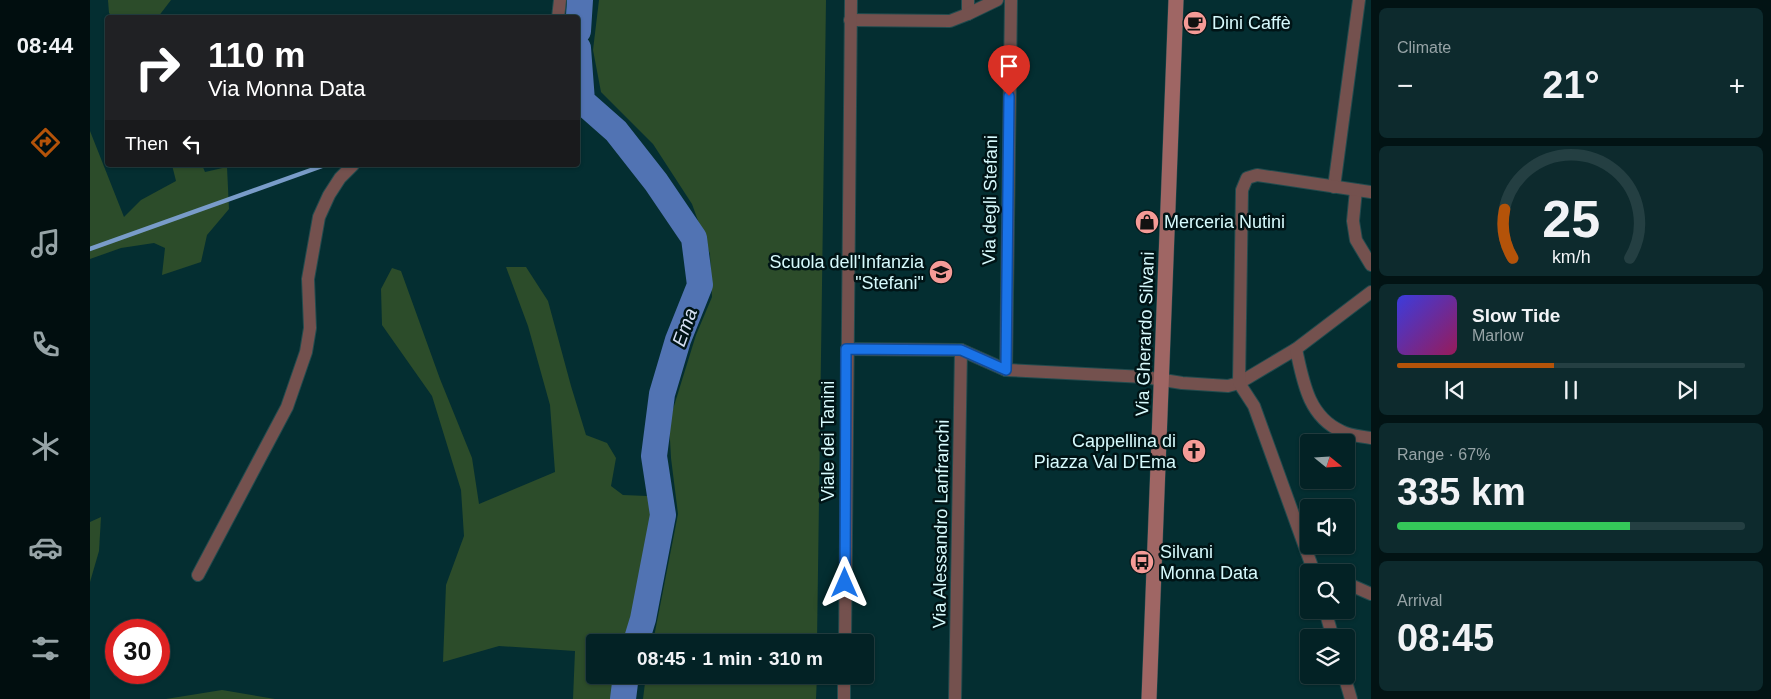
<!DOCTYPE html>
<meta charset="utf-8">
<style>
:root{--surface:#032225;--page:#0d2a2d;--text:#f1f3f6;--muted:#97a4a7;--line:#243f42;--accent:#b45309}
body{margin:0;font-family:Arial,sans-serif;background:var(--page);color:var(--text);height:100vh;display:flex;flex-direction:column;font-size:19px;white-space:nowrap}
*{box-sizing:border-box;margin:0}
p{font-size:16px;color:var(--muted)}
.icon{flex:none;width:28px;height:28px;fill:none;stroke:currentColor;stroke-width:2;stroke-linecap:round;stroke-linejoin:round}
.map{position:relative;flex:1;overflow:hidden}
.side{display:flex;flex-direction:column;gap:8px;padding:8px;background:#021314;width:400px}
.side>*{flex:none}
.guide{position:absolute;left:15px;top:15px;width:475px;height:152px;border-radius:5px;box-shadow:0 1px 4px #0004,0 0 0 1px var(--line);background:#202124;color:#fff;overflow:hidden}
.needle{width:32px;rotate:108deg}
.tools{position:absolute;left:1210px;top:434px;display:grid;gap:10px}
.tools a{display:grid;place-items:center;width:55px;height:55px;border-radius:5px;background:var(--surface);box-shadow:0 1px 4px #0004,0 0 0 1px var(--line);font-size:25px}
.speed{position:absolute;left:15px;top:619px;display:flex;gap:10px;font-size:25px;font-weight:700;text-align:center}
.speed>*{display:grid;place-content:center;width:65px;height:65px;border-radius:50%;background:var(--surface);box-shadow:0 1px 4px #0004,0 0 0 1px var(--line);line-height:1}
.speed .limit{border:8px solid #d22;background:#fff;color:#111}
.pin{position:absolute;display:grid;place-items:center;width:42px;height:42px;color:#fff;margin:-51px -21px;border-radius:50% 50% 50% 0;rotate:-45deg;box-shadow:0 0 5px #0007}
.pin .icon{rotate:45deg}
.me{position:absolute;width:55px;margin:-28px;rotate:0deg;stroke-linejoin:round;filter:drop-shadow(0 0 4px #0008)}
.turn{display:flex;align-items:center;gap:18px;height:105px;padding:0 20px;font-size:22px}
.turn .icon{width:65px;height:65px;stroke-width:2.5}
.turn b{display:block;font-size:35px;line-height:42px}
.then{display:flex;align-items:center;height:48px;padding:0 20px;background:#0003;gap:10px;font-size:19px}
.big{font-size:38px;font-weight:700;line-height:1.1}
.side .card{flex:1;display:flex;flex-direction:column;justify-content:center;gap:8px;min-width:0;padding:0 18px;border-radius:8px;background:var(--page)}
.side .dial{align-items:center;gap:0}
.dial svg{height:130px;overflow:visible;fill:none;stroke:var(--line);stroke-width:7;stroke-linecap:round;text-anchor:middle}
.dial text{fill:var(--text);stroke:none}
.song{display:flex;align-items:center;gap:15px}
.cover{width:60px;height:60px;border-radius:8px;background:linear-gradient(135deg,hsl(240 70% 55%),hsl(330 70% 35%))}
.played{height:5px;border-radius:2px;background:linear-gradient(90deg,var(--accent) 45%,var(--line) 45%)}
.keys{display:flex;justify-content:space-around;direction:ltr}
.heat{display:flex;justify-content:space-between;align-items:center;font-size:28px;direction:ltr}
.charge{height:8px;border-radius:4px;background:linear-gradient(90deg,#34c759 67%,var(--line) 0)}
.trip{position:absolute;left:496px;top:634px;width:288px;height:50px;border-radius:5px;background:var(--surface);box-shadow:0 1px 4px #0004,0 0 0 1px var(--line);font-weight:700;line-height:50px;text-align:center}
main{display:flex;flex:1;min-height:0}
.tabs{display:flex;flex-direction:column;width:90px;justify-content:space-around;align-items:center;background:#010e0f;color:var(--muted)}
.tabs .icon{width:35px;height:35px}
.tabs .current{color:var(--accent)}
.tabs b{font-size:22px;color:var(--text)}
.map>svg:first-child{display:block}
</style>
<main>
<nav class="tabs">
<b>08:44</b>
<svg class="icon current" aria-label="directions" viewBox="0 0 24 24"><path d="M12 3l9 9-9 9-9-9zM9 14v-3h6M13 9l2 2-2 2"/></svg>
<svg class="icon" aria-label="music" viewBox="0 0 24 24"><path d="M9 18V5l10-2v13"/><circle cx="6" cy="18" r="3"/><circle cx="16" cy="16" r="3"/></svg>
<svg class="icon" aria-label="phone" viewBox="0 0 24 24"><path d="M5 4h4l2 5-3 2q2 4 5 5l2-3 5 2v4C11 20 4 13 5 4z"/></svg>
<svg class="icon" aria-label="climate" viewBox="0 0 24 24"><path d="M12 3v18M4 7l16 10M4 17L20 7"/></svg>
<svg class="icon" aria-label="car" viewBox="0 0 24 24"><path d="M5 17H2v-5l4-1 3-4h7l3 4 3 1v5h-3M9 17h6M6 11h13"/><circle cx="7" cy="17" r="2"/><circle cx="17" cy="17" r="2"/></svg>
<svg class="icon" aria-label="filters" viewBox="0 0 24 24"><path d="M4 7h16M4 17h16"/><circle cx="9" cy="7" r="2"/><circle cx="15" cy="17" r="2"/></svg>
</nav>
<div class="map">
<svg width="1281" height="699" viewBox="0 0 1281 699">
<rect width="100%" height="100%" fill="#042e31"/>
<!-- green -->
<g fill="#2c4c2a">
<path d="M18,0h63l-13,17 -44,1 -5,-5z"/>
<path d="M509,0h227l-9,642h-164l25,-128 -7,-56 -2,-36 27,-87 16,-38 -2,-43 -18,-50 -39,-60 -52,-52 -8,-42z"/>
<path d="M0,131l34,86 17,-17 35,-19 -4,-16h30l3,7 22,-5 2,42 -22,26 -6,27 -39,13 3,-27 -11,-5 -33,5 -31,11z"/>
<path d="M416,267h20l22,34 23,85 15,49 21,8 9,15 -5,28 12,9 24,1 6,25 -27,121h-31v33h25l-3,24h-44l2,-48 -76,-5 -56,16 3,-77 18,-49 -3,-46 -29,-94 -50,-71 -1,-36 11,-21 9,3 39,108 32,79 7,46 76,-32 -5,-67 -22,-79z"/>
<path d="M11,517l-2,34 -9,31v-60z"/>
<path d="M556,675h171l-1,24h-173z"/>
<path d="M132,690l53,9h-109z"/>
</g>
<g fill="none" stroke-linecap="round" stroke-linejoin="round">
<!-- stream -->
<path stroke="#799cc9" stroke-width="4.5" d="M0,249l235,-84"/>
<!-- river -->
<g stroke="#5173b3" stroke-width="26">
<path d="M488,31l2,-31"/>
<path d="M488,48l4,53 34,30 40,51 38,56 6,47 -22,55 -16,54 -8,62 9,59 -20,104 -7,23"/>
<path d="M533,699l3,-24"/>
</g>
<!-- minor casing -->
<g stroke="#224b4e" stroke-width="14">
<g id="minor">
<path d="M878,14v-14"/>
<path d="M468,18l2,-18"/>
<path d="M760,20l100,1 18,-7 29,-14"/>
<path d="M1244,187l25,-187"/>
<path d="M1266,190l-3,31 3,19 15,25"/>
<path d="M757,349l114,1 45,20 139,7 37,6 46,3 11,-3 57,-34 75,-57"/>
<path d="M1206,349c7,32 12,67 45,82 8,5 20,5 30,7"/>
<path d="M916,370l5,-370"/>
<path d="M1224,572l-60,-166 -15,-23 3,-193 5,-12 10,-3 114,17"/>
<path d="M108,575l89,-168 19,-55 4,-24 -2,-49 11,-62 10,-22 11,-17 13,-13"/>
<path d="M1256,583l25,11"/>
<path d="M1235,610l8,28"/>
<path d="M755,642l6,-642"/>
<path d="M1254,675l7,24"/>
<path d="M754,699v-24"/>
<path d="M865,699l6,-349"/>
</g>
</g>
<!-- secondary casing -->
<g stroke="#224b4e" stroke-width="16">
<path id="secondary" d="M1059,699l27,-699"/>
</g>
<!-- minor -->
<use href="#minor" stroke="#74514e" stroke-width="12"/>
<!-- secondary -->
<use href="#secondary" stroke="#9f6664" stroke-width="15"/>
</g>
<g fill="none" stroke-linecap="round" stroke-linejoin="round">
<!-- route casing -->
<g stroke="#114b97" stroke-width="12">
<path id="route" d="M755,583l1,-234 115,1 45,20 3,-274"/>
</g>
<!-- route -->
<use href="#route" stroke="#1a73e8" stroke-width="9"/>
</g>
<!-- icons -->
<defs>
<g id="cafe-disc" transform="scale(1.25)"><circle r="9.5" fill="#f59b97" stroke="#001416"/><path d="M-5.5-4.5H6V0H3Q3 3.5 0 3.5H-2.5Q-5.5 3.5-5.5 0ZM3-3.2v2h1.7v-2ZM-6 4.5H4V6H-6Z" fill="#111"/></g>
<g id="shop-disc" transform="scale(1.25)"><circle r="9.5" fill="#f59b97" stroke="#001416"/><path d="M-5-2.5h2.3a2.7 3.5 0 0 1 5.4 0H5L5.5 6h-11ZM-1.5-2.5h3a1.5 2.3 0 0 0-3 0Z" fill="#111"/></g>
<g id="school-disc" transform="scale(1.25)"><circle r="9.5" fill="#f59b97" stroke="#001416"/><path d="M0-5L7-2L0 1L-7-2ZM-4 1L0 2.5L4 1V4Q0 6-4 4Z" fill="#111"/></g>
<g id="church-disc" transform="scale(1.25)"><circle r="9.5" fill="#f59b97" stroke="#001416"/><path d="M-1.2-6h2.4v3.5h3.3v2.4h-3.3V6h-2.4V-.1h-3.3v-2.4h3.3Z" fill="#111"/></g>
<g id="bus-disc" transform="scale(1.25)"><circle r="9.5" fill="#f59b97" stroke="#001416"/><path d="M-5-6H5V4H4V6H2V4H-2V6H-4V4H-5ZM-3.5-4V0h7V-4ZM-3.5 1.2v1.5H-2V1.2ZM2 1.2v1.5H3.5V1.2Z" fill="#111"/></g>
</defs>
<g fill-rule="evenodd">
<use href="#cafe-disc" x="1105" y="23"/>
<use href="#shop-disc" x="1057" y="222"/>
<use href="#school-disc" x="851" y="272"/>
<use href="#church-disc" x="1104" y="451"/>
<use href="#bus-disc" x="1052" y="562"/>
</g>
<g text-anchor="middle" stroke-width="5" stroke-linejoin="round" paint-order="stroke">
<!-- poi labels -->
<g font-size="18" fill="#d7fafd" stroke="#001416" text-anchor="start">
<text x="1122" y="29">Dini Caffè</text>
<text x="1074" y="228">Merceria Nutini</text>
<text x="834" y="268" text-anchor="end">Scuola dell'Infanzia<tspan x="834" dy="21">"Stefani"</tspan></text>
<text x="1086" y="447" text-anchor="end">Cappellina di<tspan x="1086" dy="21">Piazza Val D'Ema</tspan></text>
<text x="1070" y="558">Silvani<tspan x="1070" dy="21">Monna Data</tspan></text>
</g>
<!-- street labels -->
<g font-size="18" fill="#d7fafd" stroke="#001416">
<text transform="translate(900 200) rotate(-89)" y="6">Via degli Stefani</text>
<text transform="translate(1055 334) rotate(-88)" y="6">Via Gherardo Silvani</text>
<text transform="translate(738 441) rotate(-90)" y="6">Viale dei Tanini</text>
<text transform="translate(851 524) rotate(-89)" y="6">Via Alessandro Lanfranchi</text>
</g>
<!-- water labels -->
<g font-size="19" font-style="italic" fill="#d7e1f4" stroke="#001416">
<text transform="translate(594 327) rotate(-70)" y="7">Ema</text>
</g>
</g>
</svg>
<div class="tools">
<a><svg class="needle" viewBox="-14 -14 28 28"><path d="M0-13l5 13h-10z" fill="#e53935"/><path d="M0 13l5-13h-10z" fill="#97a4a7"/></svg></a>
<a><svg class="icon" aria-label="sound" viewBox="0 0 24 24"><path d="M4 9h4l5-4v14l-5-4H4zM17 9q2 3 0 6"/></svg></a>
<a><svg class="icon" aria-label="search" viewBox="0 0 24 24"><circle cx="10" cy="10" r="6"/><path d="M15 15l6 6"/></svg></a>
<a><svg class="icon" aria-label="layers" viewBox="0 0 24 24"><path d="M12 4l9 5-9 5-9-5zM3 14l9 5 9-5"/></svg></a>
</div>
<div class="speed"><div class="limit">30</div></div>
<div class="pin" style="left:919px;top:96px;background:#d93025"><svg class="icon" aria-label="arrive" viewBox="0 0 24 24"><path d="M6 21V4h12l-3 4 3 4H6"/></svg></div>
<svg class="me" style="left:755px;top:583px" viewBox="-20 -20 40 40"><path d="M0-17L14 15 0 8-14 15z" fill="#1a73e8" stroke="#fff" stroke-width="4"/></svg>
<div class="trip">08:45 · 1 min · 310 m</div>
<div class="guide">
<div class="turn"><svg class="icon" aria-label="right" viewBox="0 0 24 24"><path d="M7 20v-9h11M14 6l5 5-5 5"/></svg><div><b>110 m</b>Via Monna Data</div></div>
<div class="then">Then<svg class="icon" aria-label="left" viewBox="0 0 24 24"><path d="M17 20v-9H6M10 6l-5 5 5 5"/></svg></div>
</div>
</div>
<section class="side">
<div class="card"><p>Climate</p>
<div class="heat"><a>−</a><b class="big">21°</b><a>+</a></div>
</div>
<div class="card dial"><svg viewBox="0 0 100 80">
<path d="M14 69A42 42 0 1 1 86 69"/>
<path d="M14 69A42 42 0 0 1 9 39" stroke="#b45309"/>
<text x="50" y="56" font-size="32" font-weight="700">25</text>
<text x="50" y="72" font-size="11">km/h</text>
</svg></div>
<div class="card">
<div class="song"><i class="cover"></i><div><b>Slow Tide</b><p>Marlow</p></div></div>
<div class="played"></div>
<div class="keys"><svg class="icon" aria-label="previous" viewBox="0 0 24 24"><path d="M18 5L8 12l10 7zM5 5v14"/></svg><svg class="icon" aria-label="pause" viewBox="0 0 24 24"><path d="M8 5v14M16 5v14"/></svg><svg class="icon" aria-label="next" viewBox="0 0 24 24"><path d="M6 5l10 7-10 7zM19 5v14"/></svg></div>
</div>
<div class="card"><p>Range · 67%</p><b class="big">335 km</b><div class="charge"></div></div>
<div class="card"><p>Arrival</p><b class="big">08:45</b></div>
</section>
</main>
